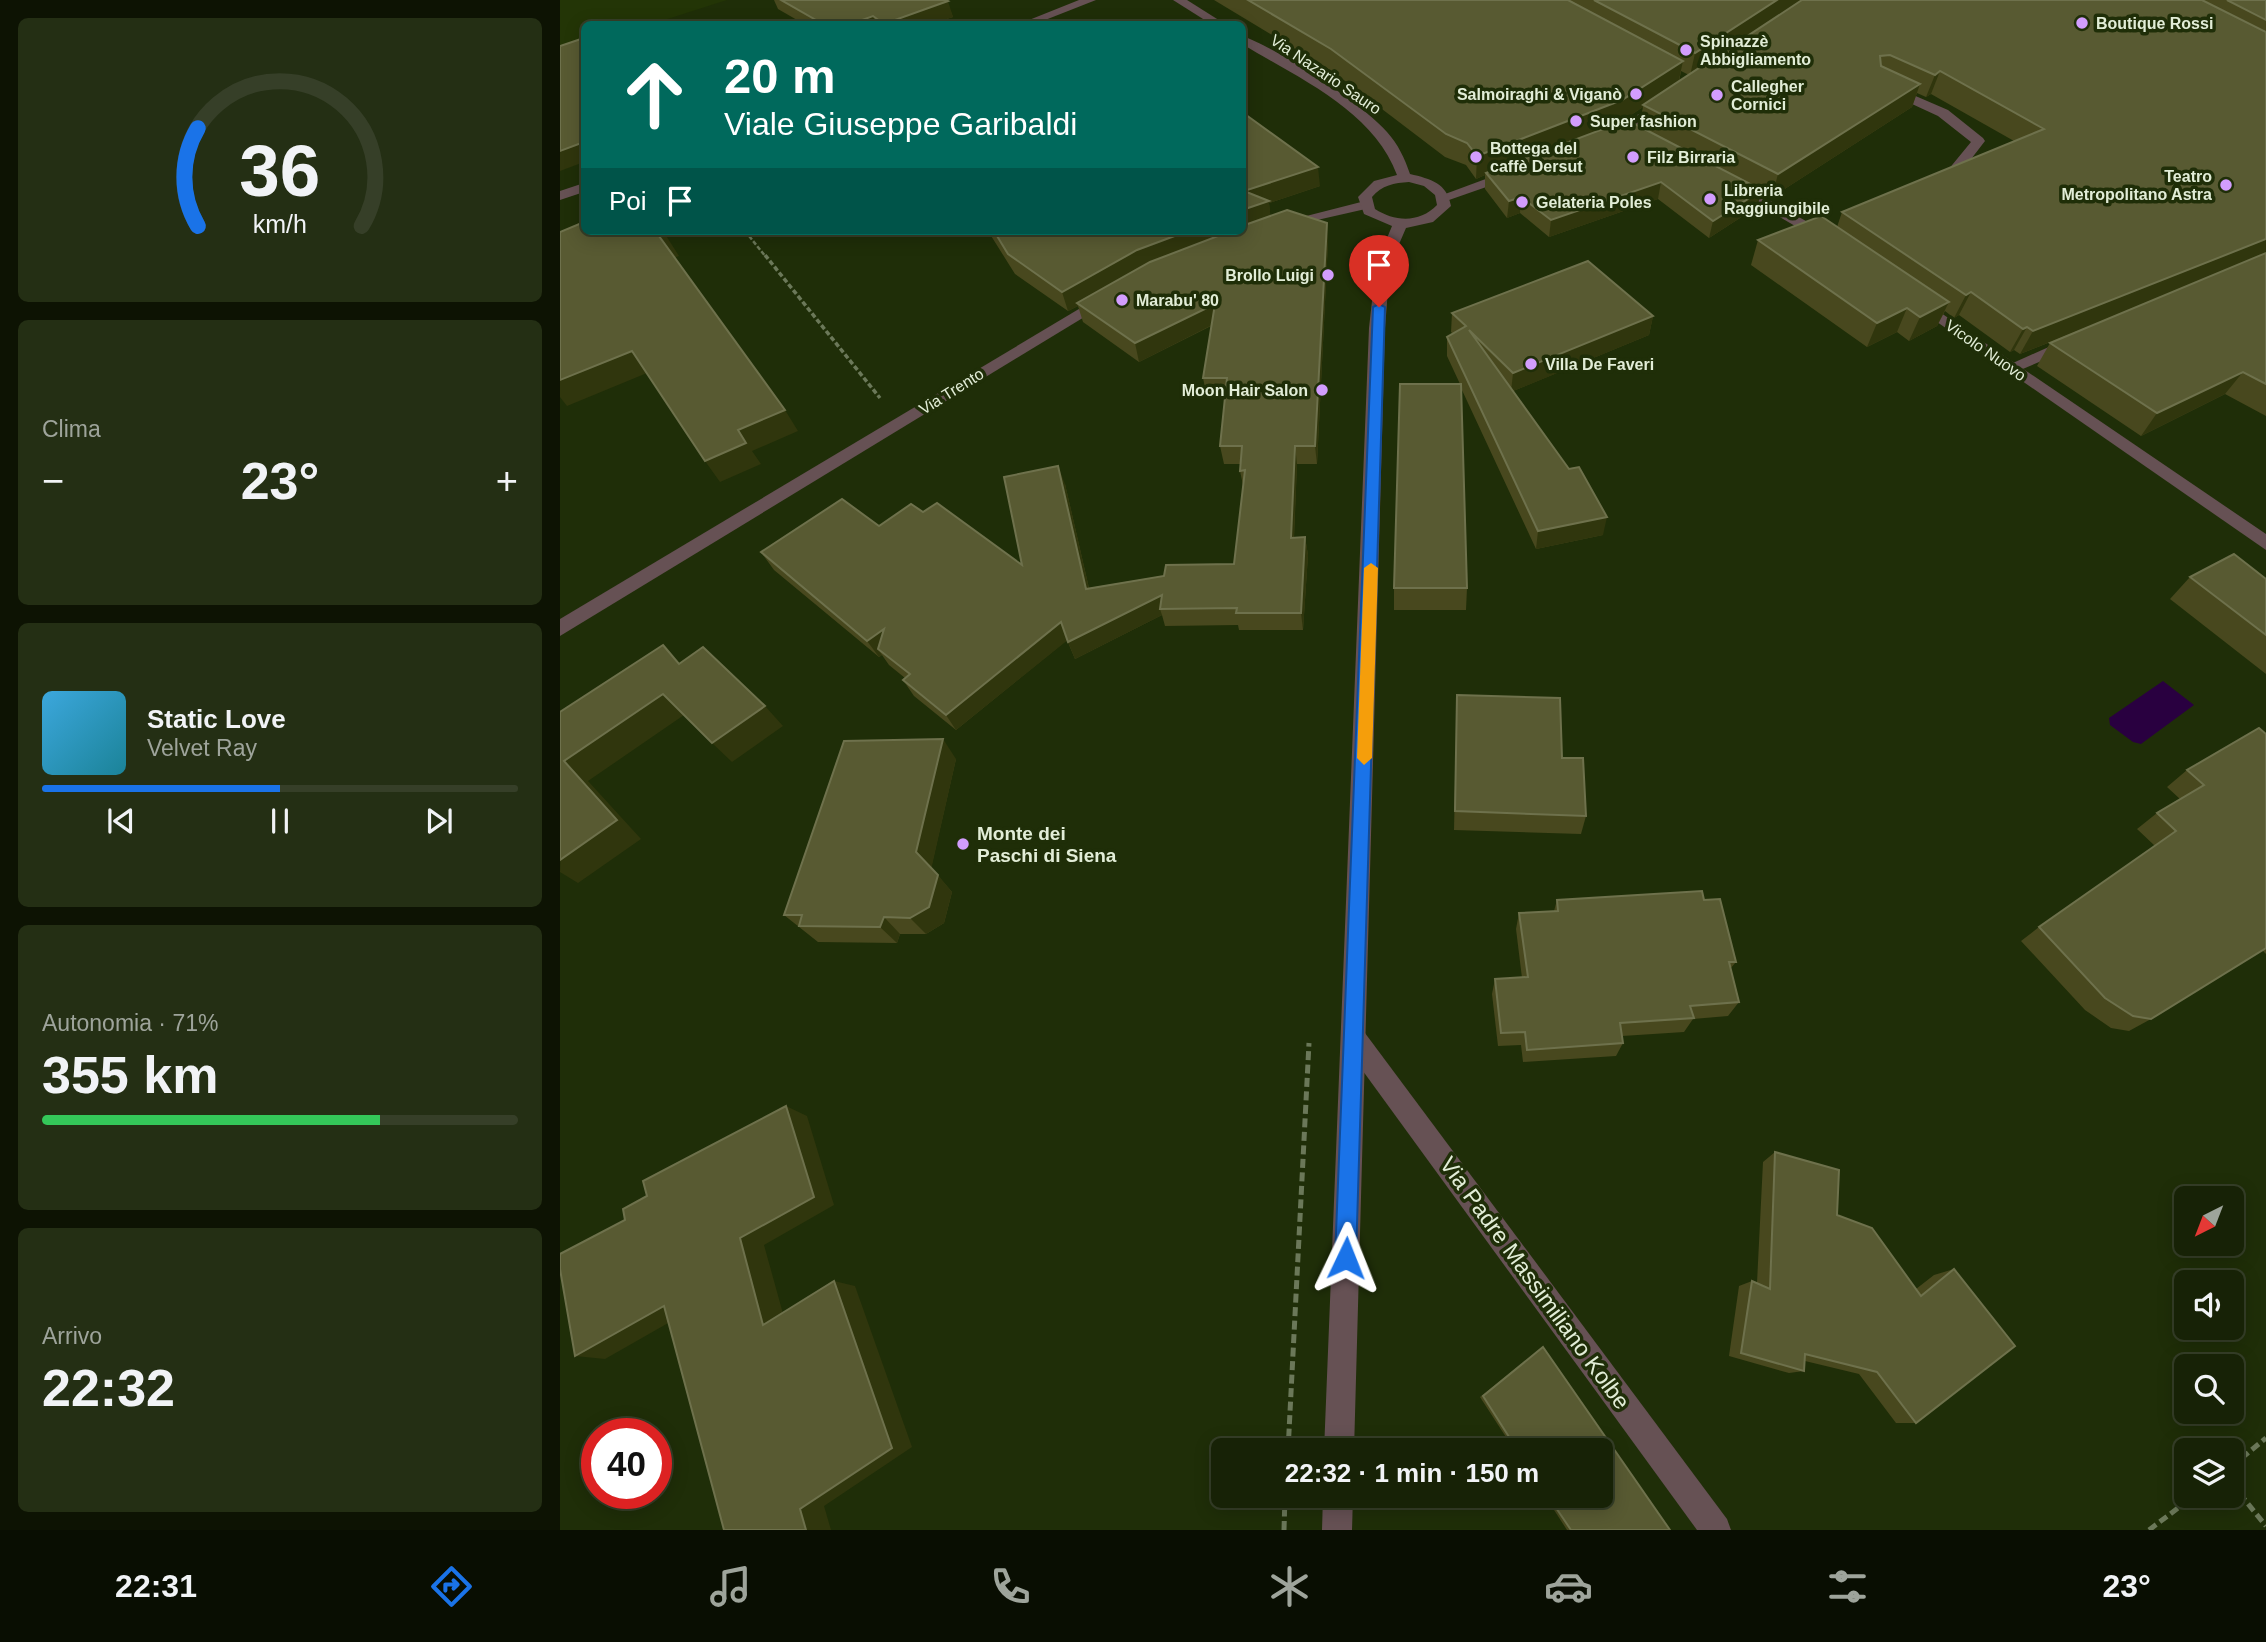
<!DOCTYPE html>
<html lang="it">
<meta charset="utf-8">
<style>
:root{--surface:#172206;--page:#242f14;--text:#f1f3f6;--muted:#9ea49b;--line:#363f28;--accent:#1a73e8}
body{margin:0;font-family:Helvetica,sans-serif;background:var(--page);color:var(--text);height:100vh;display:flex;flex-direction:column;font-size:26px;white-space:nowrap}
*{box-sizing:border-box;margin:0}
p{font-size:23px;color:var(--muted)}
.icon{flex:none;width:38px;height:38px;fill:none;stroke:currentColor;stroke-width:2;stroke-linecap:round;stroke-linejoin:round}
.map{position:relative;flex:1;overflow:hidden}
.drawer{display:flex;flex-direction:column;gap:18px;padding:18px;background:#0d1303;width:560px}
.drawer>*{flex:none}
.banner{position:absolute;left:21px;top:21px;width:665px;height:214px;border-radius:10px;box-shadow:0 4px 18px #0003,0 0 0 2px var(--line);background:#00695c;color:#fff;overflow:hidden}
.needle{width:46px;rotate:222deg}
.fabs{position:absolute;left:1614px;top:1186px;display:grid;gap:14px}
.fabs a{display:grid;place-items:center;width:70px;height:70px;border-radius:10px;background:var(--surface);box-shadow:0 4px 18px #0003,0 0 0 2px var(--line);font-size:35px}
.speed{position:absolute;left:21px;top:1418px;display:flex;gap:14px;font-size:35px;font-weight:700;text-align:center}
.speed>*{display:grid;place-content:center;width:91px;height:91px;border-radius:50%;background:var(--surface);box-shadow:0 4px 18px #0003,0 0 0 2px var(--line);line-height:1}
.speed .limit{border:10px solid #d22;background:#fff;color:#111}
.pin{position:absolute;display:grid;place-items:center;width:60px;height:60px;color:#fff;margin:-72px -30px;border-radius:50% 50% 50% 0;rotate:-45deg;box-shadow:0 0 7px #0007}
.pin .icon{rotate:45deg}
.me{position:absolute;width:77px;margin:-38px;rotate:2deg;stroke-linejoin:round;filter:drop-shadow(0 0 5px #0008)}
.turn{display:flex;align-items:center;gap:24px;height:147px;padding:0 28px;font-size:32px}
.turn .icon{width:91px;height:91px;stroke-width:2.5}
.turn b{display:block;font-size:49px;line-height:60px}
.then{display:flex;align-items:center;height:66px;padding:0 28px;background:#0003;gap:14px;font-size:26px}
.big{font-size:52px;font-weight:700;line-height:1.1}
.drawer .widget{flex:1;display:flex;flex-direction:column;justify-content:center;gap:10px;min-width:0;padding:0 24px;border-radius:10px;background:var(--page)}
.drawer .dial{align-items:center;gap:0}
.dial svg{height:182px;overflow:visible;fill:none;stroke:var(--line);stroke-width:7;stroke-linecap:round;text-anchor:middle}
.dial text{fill:var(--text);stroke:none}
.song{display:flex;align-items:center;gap:21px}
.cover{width:84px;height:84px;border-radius:10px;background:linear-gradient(135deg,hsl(200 70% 55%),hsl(190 70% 35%))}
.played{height:7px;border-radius:4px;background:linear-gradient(90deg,var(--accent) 50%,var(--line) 50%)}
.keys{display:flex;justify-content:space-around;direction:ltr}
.heat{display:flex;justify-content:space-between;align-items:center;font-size:38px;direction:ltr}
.charge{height:10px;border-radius:5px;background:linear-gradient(90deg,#34c759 71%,var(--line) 0)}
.trip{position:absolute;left:651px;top:1438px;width:402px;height:70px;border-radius:10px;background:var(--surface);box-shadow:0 4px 18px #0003,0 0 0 2px var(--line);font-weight:700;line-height:70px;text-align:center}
.tabs{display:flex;height:112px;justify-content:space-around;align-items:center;background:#090e02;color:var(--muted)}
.tabs .icon{width:49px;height:49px}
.tabs .selected{color:var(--accent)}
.tabs b{font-size:32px;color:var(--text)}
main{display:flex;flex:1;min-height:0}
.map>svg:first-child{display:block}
</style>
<main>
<section class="drawer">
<div class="widget dial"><svg viewBox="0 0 100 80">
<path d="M14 69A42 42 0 1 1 86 69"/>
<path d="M14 69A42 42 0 0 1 14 26" stroke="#1a73e8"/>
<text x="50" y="56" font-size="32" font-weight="700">36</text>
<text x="50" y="72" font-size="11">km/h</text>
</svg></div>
<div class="widget"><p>Clima</p>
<div class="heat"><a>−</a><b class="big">23°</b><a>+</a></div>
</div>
<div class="widget">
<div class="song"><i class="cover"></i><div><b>Static Love</b><p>Velvet Ray</p></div></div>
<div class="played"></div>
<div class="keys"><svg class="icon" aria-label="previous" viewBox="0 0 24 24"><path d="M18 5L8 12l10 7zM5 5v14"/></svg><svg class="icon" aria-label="pause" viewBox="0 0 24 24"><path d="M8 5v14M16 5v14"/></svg><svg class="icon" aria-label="next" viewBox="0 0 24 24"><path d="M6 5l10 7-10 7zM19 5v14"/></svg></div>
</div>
<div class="widget"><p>Autonomia · 71%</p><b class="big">355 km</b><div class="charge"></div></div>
<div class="widget"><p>Arrivo</p><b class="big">22:32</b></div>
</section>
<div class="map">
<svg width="1706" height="1530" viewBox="0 0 1706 1530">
<rect width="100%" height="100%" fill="#1f2e08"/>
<!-- built -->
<path fill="#233506" d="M0,0h167l-75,24h-68v23l-24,8z"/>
<!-- water -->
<path fill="#290040" d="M1603,681l31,24 -53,39 -8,-2 -23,-17 -1,-7z"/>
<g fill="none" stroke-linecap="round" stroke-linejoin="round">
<!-- path-far2 -->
<path stroke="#6b7859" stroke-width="2.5" stroke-dasharray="4.5 2" stroke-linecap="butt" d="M185,231l21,26"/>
<!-- path-far1 -->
<path stroke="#6b7859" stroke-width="3.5" stroke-dasharray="5 2.5" stroke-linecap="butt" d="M205,255l115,143"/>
<!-- path -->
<g stroke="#6b7859" stroke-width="5" stroke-dasharray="9 4.5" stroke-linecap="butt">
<path d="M728,1451l21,-408"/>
<path d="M1671,1467l35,-29"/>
<path d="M1671,1483l35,43"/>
<path d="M724,1530l1,-34"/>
<path d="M1589,1530l45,-34"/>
</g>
<!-- service -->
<g fill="#665154" fill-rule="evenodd">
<path d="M1330,85l58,25 35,28 2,3 -27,35 -20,8 -7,-4 17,-10 23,-28 -33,-26 -52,-24v-6z"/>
<path d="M1511,337l8,5 -2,4 -59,25 -6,1 -8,-5z"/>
</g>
<!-- pedestrian -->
<g fill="#665154" fill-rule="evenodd">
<path d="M1106,99l6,4 -1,3 -58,32 -12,-3z"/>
<path d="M950,170l7,4 -2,3 -66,23 -12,-3z"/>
</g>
<!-- minor -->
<g fill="#665154" fill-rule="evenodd">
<path d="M519,0h17l-61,24h-16z"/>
<path d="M1177,182l92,52 2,3 -2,3h-10l-87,-51v-6z"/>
<path d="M24,183v9l-24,8v-9z"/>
<path d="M805,201l5,1v6l-88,20 -7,-4z"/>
<path d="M544,294l5,2v6l-549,334v-17z"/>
<path d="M1359,298l347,236v16l-352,-244 -3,-3z"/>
<path d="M793,1025l9,4 365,490 4,11h-34l-353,-485 -3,-8 3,-8z"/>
</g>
<!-- tertiary -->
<g fill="#665154" fill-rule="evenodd">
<path d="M613,0h14l38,24h-14z"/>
<path d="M682,36c34,11 122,69 145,96 11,12 18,27 23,42 21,5 37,9 41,32l-18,16 -27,6 -16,37 -5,63 -31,1123h-30l45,-1123 7,-63 16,-39 -28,-12 -6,-17 16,-16 23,-6c-24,-65 -99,-97 -155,-131zM849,182l15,4 11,9 2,10c-17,18 -42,17 -62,4l-3,-12c10,-12 22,-14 37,-15z"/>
<path d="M763,1496h30l-1,34h-30z"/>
</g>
</g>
<!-- wall -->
<g fill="#48481e" fill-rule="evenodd">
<path d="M214,0h172l7,17 -22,7h-127l-26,-15z"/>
<path d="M654,0h1052v416l-41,-22 -84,42 -104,-70 13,-23 49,-20 -79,31 -6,-4 -4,2 -51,-37 -5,3 -9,-7 -8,15 -28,15 -12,-9 -30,15 -116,-82 7,-25 79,-13 5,-15 172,-71 -83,-47 -5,3 -9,-4 -5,14 -140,90 -11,-5 -4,15 -48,31 -51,-39 -109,38 -29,-24 -13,5 -22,-29v-14l-9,4 -10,-14 -21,-8 -113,-86zM1121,71l8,4 -10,7zM1083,107l-4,19 -20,-3z"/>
<path d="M682,112l78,74 -51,17 1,13 58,26 -11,222h-20l-3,74 11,-1 3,18 -5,75h-64l-1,-5 -73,1 -3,-11 -87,44 -8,-19 -111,90 -42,-34 -11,-16 2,-2 -16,-13 -7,-10 -3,2 -105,-87 -13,-18 118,-26 44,-14 99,53 43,-81 24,104 145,-24 9,-79 -3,-14 1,-7h-17l-4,-18 5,-50 -18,1 -4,-19 8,-52 -72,36 -56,-40 -5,-16 -10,5 -53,-37 -27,-43h254z"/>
<path d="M892,313l201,3 -4,19 -136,56 90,144 -67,14 -75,-161 6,200 -1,22h-72v-22l66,-204 -13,-28v-19l6,-3 -2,-2z"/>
<path d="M1630,577l76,2v95l-96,-75z"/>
<path d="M897,695l105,63 24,58 -5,18 -127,-4z"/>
<path d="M1706,734v220l-4,-4 -111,69 -22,12 -18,-3 -26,-18 -64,-69 18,-14 116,-81 -18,-17 20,-16 23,-14 -13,-12 20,-17z"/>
<path d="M396,759l-25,109 21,24 -8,31 -18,11h-26l-3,9 -79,-1 -34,-27z"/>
<path d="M997,900h147l32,62 -6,7 9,33 -11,14 -35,3 -9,13 -62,4 1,7 -7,13 -93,6 -2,-17 -23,1 -6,-52 3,-15 27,-1 -6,-49 3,-16 35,-2z"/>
<path d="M1215,1152l62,63 79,74 18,-14 20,-6 -38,154h-20l-37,-49 -54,-13 -1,10 -15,2 -60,-17 10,-70 13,-5 5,2 6,-121z"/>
<path d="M983,1347l127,183h-103l-22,-34h56v-45h-86l-35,-54z"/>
</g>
<!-- shaded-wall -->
<g fill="#30360d">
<path d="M1217,0h28l-115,76 5,-23z"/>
<path d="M388,1l5,16 -22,7h-47z"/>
<path d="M313,16l3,8h-25z"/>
<path d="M1123,61l-5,23 -35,21v2l-24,16 -133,50 -1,2 -9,4 1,-23z"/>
<path d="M1380,71l-9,23 -5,3 9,-22z"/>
<path d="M1360,84l-8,23 -140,90 6,-23z"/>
<path d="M24,142v20l-24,9v-20z"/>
<path d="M758,167l2,19 -51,17 2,17 -194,83 1,3 -10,5 -6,-19 75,-42 51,-19h54l2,-40z"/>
<path d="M1101,182l-3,17 -109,38 2,-17z"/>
<path d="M1202,190l-5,17 -48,31 4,-17z"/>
<path d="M961,197l-1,16 -13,5 2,-17z"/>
<path d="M767,223l1,19 -11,222 -2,-18z"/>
<path d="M105,234l14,22 -6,2 -14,-22z"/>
<path d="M1706,239v16l-246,99 13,-23z"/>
<path d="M1411,292l-12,23 -5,3 12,-23z"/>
<path d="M1389,302l-12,24 -28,15 11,-24z"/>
<path d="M655,304l3,18 -79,40 -4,-19z"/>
<path d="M1347,308l-10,24 -30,15 10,-24z"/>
<path d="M1093,316l-4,19 -138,57 2,-19z"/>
<path d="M1467,327l-13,23 -4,2 13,-23z"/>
<path d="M72,351l15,22 -80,33 -7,-9v-17z"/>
<path d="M1683,372l-18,22 -84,42 16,-23z"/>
<path d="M225,410l13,21 -46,20 9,13 -41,18 -15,-21 33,-31z"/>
<path d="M735,446l2,18 -4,91 -2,-17z"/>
<path d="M498,466l7,18 28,122 -7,-17z"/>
<path d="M1047,517l-4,18 -67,14 2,-18z"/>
<path d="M745,537l3,18 -5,75 -2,-17z"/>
<path d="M602,595l-2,14 2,6 -87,44 -7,-17z"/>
<path d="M501,622l8,17 -113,91 -10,-15z"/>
<path d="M324,629l-6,20 4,6 -3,2 -12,-16z"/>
<path d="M103,694l21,21 -96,66 53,58 -63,44 -18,-11 4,-111z"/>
<path d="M205,706l18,20 -51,36 -20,-19z"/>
<path d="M383,739l13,20 -25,111 -15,-18z"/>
<path d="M378,875l14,17 -8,31 -18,11 -16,-16z"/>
<path d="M324,917l16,17 -3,9 -17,-16z"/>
<path d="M226,1106l21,10 27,89 -70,40 23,83 -24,-3 -23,-87z"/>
<path d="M274,1281l21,5 57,161 -88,59 7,24h-25l-6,-21z"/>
<path d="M104,1306l27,4 -86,49 -30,-3z"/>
</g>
<!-- building -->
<g fill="#585a32" stroke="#6e714c" stroke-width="2">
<path d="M221,0h165l2,1 -64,23 -11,-8 -22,8h-28z"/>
<path d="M688,0h320l115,61 -61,39 -145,56 -10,-13 -21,-9 -115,-85z"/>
<path d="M1034,0h183l-82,53z"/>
<path d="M1242,0h400l64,32v207l-233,92 -6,-4 -4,2 -52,-37 -5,3 -124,-83 202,-83 -104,-58 -5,4 -45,-20 -10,1 1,10 39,18 -142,90 -135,-69z"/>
<path d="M1667,0h39v20z"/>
<path d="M24,38v104l-24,9v-105z"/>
<path d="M682,112l76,55 -74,24 25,10 -27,9z"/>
<path d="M1067,120l135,70 -49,31 -52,-39 -110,38 -30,-23 -12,4 -23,-28z"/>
<path d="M727,210l40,13 -12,223h-20l-4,92 14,-1 -4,76h-65l1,-5 -77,1 2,-14 -94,47 -7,-20 -115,93 -43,-35 7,-6 -32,-25 6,-20 -17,12 -106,-89 81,-53 37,27 32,-22 12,8 14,-9 85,62 -18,-88 54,-11 28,123 78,-13 2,-11 68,-1 11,-94 -5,1 2,-25h-22l7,-68h-24l12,-74 -80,39 -58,-40 73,-41 81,-31h11v-5z"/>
<path d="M1261,216l128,86 -29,15 -13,-9 -30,15 -119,-83z"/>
<path d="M24,222v9h78l3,3 -6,2 126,174 -47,20 8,13 -41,18 -73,-110 -72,29v-148z"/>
<path d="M434,231h194l-51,19 -75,42 -54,-38z"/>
<path d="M1706,253v131l-23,-12 -86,41 -107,-70z"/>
<path d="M1028,261l65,55 -140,57 -44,-43 100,139 10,-2 28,50 -69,14 -91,-194 19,-11 -14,-13z"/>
<path d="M840,384h61l6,204h-73z"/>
<path d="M1674,554l32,25v56l-76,-58z"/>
<path d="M103,645l16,19 24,-17 62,59 -53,37 -49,-49 -99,67 53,59 -57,40v-148z"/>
<path d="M897,695l103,3 2,60h21l3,58 -131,-5z"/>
<path d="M1699,728l7,6v214l-115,71 -18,-3 -28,-18 -66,-71 137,-96 -19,-18 47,-28 -17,-15z"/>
<path d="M383,739l-27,113 22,23 -9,32 -19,11 -26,-1 -4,10 -81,-1 3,-11h-18l60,-174z"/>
<path d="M1142,891l2,9 16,-1 16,63h-7l10,40 -49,4 4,12 -74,5 3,20 -96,7 -2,-18 -24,1 -6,-54 33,-2 -9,-64 39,-2 -1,-11z"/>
<path d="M226,1106l28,91 -74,41 23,87 71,-44 58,167 -92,61 6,21h-82l-60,-224 -89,50 -15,-87v-15l65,-34 -2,-11 24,-13 -4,-15z"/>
<path d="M1215,1152l64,18 -2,45 35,13 49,68 33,-27 61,77 -99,77 -39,-51 -72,-18 -1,17 -63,-18 11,-72 18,8z"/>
<path d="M983,1347l127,183h-99l-23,-34h53v-45h-83l-35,-55z"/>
</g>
<!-- route -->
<path fill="#1a73e8" stroke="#114b97" stroke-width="2" d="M819,304l6,3 -29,951 -3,7 -7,3 -8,-3 -3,-7 38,-951z"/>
<!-- slow -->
<path fill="#f59e0b" d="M811,563l7,5 -6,190 -8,7 -7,-7 7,-190z"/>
<!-- markers -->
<g fill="#d29dfd" stroke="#1f2e08" stroke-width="2.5">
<circle cx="1522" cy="23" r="7"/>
<circle cx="1126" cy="50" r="7"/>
<circle cx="1076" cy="94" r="7"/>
<circle cx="1157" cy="95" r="7"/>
<circle cx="1016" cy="121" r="7"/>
<circle cx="916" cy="157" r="7"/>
<circle cx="1073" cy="157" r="7"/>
<circle cx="1666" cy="185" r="7"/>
<circle cx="1150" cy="199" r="7"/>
<circle cx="962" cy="202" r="7"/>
<circle cx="768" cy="275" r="7"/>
<circle cx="562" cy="300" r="7"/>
<circle cx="971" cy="364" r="7"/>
<circle cx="762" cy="390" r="7"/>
<circle cx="403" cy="844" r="7"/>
</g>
<g text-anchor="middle" stroke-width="7" stroke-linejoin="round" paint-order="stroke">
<!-- far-poi labels -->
<g font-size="16" font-weight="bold" fill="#e2edd7" stroke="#1f2e08" text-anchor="start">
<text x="1536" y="29">Boutique Rossi</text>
<text x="1140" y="47">Spinazzè<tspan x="1140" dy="18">Abbigliamento</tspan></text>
<text x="1171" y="92">Callegher<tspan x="1171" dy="18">Cornici</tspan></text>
<text x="1062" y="100" text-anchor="end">Salmoiraghi &amp; Viganò</text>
<text x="1030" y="127">Super fashion</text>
<text x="930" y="154">Bottega del<tspan x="930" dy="18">caffè Dersut</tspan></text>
<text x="1087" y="163">Filz Birraria</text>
<text x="1652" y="182" text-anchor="end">Teatro<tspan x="1652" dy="18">Metropolitano Astra</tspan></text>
<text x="1164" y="196">Libreria<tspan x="1164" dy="18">Raggiungibile</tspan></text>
<text x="976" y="208">Gelateria Poles</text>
<text x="754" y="281" text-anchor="end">Brollo Luigi</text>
<text x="576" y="306">Marabu' 80</text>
<text x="985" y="370">Villa De Faveri</text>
<text x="748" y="396" text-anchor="end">Moon Hair Salon</text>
</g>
<!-- far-street labels -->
<g font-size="16" fill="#e2edd7" stroke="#1f2e08">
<text transform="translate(766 74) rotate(34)" y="6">Via Nazario Sauro</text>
<text transform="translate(1426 350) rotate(35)" y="6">Vicolo Nuovo</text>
<text transform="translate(391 391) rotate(-32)" y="6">Via Trento</text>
</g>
<!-- poi labels -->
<g font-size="19" font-weight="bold" fill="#e2edd7" stroke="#1f2e08" text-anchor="start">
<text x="417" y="840">Monte dei<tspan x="417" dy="22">Paschi di Siena</tspan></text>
</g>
<!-- near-street labels -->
<g font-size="23" fill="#e2edd7" stroke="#1f2e08">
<text transform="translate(975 1283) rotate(54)" y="8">Via Padre Massimiliano Kolbe</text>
</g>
</g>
</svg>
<div class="fabs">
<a><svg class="needle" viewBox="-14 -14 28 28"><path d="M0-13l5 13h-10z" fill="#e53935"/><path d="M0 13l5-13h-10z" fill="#9ea49b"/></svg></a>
<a><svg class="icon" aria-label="sound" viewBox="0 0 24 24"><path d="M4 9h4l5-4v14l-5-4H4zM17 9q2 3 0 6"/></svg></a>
<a><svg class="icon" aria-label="search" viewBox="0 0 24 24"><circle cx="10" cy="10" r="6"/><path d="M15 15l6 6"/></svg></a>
<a><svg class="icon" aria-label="layers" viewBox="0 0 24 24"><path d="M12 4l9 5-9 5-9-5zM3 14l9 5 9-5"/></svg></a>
</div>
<div class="speed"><div class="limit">40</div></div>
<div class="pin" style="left:819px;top:307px;background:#d93025"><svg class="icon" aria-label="arrive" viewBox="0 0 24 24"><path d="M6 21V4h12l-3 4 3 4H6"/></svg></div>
<svg class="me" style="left:786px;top:1258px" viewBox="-20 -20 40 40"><path d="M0-17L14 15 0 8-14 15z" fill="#1a73e8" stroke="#fff" stroke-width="4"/></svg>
<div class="trip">22:32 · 1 min · 150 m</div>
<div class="banner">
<div class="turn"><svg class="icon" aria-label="ahead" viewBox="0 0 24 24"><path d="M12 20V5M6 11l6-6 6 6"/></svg><div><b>20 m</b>Viale Giuseppe Garibaldi</div></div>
<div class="then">Poi<svg class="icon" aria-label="arrive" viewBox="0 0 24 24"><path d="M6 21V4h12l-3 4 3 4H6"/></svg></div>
</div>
</div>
</main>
<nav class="tabs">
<b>22:31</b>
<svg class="icon selected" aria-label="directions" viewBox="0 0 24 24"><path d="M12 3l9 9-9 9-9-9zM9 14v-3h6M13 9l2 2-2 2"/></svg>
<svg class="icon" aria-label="music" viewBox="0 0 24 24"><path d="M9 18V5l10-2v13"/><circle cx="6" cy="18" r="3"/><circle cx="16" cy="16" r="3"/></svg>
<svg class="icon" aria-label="phone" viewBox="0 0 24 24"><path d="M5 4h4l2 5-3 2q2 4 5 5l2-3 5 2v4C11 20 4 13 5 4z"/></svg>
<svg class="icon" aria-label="climate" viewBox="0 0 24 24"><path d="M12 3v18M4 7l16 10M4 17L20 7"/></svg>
<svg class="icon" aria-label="car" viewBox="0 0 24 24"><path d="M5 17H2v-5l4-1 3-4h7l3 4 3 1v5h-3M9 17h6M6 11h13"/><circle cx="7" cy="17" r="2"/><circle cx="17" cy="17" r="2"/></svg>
<svg class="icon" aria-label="filters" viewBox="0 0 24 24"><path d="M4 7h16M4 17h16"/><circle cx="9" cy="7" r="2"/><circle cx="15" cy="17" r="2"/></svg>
<b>23°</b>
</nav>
